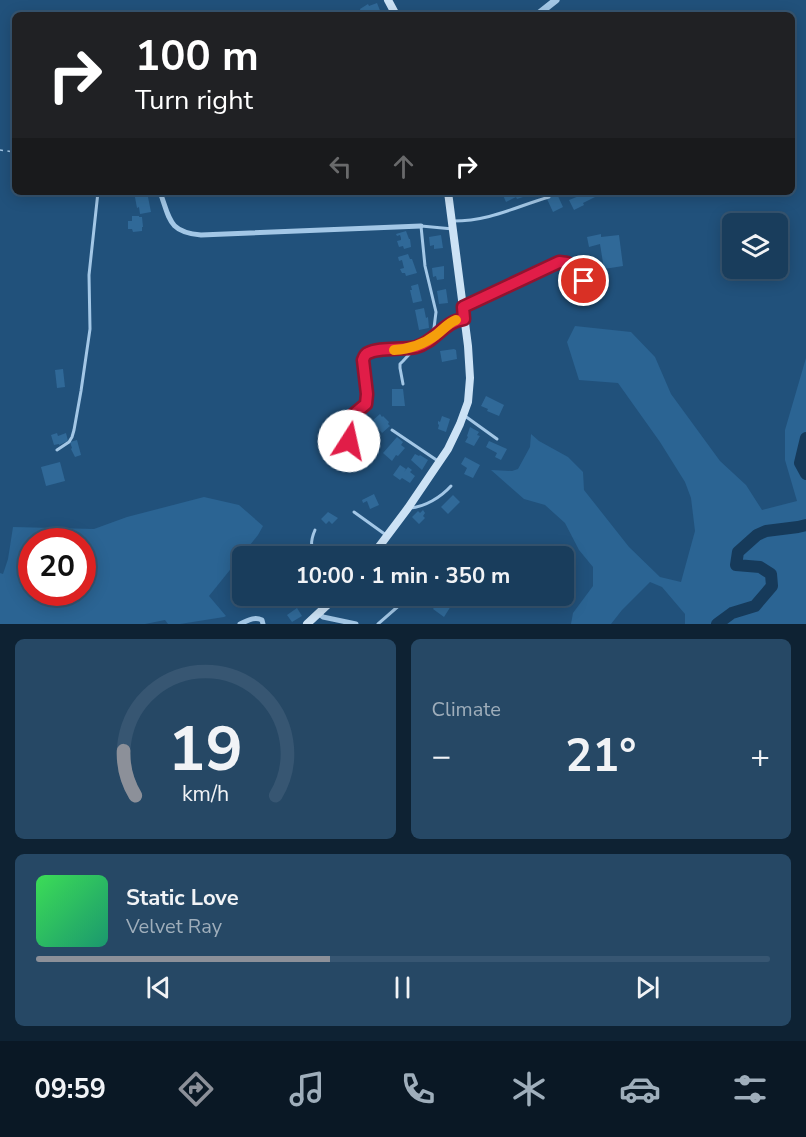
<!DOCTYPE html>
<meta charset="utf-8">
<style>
:root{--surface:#193d5c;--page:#264865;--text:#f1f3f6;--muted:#9faebb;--line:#375672;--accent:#8c9099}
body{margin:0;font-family:"Nunito Sans",sans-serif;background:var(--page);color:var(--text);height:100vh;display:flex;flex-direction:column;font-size:22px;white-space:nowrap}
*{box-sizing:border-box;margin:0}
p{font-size:20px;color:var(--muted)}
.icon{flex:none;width:33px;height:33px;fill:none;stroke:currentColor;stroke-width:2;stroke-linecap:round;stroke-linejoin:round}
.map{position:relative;height:624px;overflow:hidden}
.side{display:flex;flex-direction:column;gap:15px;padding:15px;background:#0e2233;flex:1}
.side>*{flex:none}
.top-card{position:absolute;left:12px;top:12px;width:783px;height:183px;border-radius:9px;box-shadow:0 3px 15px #0003,0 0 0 2px var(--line);background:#202124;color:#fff;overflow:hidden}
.buttons{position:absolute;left:722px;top:213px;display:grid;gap:12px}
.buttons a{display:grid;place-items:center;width:66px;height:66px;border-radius:9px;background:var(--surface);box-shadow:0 3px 15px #0003,0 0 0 2px var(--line);font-size:30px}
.speed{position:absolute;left:18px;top:528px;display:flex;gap:12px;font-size:30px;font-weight:700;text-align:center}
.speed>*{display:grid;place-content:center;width:78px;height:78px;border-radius:50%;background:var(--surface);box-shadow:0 3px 15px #0003,0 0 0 2px var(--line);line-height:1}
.speed .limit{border:9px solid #d22;background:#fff;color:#111}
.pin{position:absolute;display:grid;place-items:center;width:51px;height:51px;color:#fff;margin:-26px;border:3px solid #fff;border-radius:50%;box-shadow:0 2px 6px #0007}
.me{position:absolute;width:66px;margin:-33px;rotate:10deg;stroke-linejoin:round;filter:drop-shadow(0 0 4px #0008)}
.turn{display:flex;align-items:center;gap:21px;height:126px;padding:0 24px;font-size:27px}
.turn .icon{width:78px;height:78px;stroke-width:2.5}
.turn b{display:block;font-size:42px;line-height:51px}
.lanes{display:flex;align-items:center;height:57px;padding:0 24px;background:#0003;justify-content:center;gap:30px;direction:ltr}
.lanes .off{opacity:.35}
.big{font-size:45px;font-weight:700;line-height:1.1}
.side .widget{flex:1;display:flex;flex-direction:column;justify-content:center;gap:9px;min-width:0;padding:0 21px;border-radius:9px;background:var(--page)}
.side .dial{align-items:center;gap:0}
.dial svg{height:156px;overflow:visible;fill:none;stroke:var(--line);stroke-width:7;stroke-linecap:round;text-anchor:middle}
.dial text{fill:var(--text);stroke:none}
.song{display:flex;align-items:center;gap:18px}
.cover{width:72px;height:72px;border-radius:9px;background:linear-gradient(135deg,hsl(130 70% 55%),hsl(160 70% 35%))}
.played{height:6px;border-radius:3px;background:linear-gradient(90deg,var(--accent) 40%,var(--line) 40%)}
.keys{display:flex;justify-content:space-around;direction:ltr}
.heat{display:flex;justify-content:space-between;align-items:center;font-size:33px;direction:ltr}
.side .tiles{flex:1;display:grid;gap:15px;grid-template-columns:1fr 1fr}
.widget:last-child{grid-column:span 2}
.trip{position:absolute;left:232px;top:546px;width:342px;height:60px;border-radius:9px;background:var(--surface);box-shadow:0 3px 15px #0003,0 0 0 2px var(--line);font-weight:700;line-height:60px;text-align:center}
.menu{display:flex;height:96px;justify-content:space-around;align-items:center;background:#0a1825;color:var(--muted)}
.menu .icon{width:42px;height:42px}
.menu .on{color:var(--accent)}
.menu b{font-size:27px;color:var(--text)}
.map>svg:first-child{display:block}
</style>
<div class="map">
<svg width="806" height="624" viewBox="0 0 806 624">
<rect width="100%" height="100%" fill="#21517b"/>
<!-- green -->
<g fill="#2b6493" fill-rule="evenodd">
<path d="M575,326l56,6 24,25 16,37 49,67 26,24 16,25 35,-9 -12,-41v-30l21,-72v266h-121v-10l-23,-27 -12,-5 -28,28 -11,14h-40l2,-11 20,-27v-19l-14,-17 -14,-27 -20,-18 -21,-6 -33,-29 21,1 6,-2 12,-22 1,-13 8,7 29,16 15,15 1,18 45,57 31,30 21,5 14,-51 -4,-33 -6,-16 -25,-40 -42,-59 -39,-3 -12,-38z"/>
<path d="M204,497l35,8 24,21 -5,9 -49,61 17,20 -2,1 -44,7h-12l-3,-4 -20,4h-145v-51l3,1 5,-15 5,-32 81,2 33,-12zM32,542h50v50h-50z"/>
</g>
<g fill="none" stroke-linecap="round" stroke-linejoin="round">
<!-- river -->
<g stroke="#163a5a" stroke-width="12">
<path d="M806,438l-6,25 6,11"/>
<path d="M717,624l15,-11 23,-7 17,-20 -1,-12 -11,-7 -24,-2 2,-13 19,-17 9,-4 32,-4 8,-2"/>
</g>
</g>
<!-- building -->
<g fill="#306998">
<path d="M377,3l4,10 -4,2h-15l-2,-6 8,-5 1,2z"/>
<path d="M134,192h13l4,20 -11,2 -1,-7 -2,1z"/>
<path d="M504,192h17l2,5 -6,2 -1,-2 -10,5 -4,-9z"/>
<path d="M577,192h18l2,4 -14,7 1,2 -10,5 -5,-10 10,-4z"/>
<path d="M557,194l6,13 -10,5 -6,-13z"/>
<path d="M132,216h7v1h3l1,10h-1v4l-9,1 -1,-3h-4v-8h4z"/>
<path d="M406,231l3,8h1l1,8 -7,2 -1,-3 -4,1 -2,-6 4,-1v-2l-1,-3 -3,1 -1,-2z"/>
<path d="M601,234v3l18,-2 4,31 -19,3 -4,-25 -11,3 -2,-10z"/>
<path d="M441,235l2,13 -9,1v-4l-4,1 -1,-9z"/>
<path d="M408,254l2,5h2l5,14 -11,3 -1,-3h-3l-2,-4 4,-1 -2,-8 -3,1 -1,-4z"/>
<path d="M590,259l1,3 2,-1 2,7h-2l1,4 -8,3 -4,-14z"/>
<path d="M444,266v13l-7,1 -1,-4 -3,1 -1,-9z"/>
<path d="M418,284l4,17 -9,2 -3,-13h2l-1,-4z"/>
<path d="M446,289l2,14 -9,1 -2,-13z"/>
<path d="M424,308l2,10 2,-1 1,11 -10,2 -4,-20z"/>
<path d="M454,349l2,1 1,9 -15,3 -2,-11z"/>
<path d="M63,369l2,18 -8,1 -2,-18z"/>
<path d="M392,389h11l2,17h-13z"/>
<path d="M486,396l18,9 -5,11 -12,-5 1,-2 -7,-3z"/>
<path d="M380,414l2,3 1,-1 6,6 -1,2 2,2 -8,7 -10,-12z"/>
<path d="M442,416l8,3 -4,13 -8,-3 1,-4 -1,-1v-3l2,1z"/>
<path d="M470,427l9,5 -2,3 3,1 -6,10 -9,-4 3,-5 -1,-1z"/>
<path d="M57,433l1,3 8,-3 2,8 -9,4v-1l-5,1 -3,-10z"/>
<path d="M397,437l6,5 -2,3 4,3 -7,8 -2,-1 -4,6 -9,-8z"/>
<path d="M77,440l4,15 -6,2 -4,-8 1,-1 -2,-6z"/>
<path d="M489,441l18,8 -6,11 -6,-3 2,-4 -11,-6z"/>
<path d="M357,445l5,6 -2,2 8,10 -10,8 -11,-14 4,-3 -2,-2z"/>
<path d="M415,454l4,2 1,-1 8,5 -6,10 -11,-10z"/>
<path d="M465,457l15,8 -7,13 -9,-4 3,-6 -6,-4z"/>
<path d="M60,462l5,19 -19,5 -5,-19z"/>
<path d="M400,465l6,4 -2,3 4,-5 4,3 -2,2 5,4 -5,7 -8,-5 -2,2 -7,-5z"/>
<path d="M374,494l5,11 -9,4 -3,-8 -4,2 -1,-3z"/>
<path d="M453,495l7,7 -12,12 -7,-7z"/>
<path d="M423,510l2,3 -2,3 2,2 -6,6 -7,-7 6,-6 2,2z"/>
<path d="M328,512l10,6 -6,6 -3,-3 -3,3 -5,-5z"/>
<path d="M354,596l13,2 -3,9 -13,-4z"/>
<path d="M443,596h9l4,2 -12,19 -11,-8 6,-8 -2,-1 3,-3 1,1z"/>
<path d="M297,608l5,8 -10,6 -5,-7z"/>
</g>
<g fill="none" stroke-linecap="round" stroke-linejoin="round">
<!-- path -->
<path stroke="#a3c7e6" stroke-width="1.5" stroke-dasharray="3 4.5" stroke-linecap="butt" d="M0,150l15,2"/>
<!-- service -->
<g stroke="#a3c7e6" stroke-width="3">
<path d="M453,221c37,0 62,-14 96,-24"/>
<path d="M464,306l95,-44c18,1 22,22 37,29 9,-1 8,-8 7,-16"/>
<path d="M426,342l8,-14 2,-16 -11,-46 -4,-40 32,3"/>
<path d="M403,384l-3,-16v-4l3,-3 14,-15 19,-11 15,-13 11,-3"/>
<path d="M465,416l32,23"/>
<path d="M348,419c-2,9 7,23 -5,25 -16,-18 17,-28 23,-41 5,-10 -3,-31 -3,-43l5,-7 49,-7"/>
<path d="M392,430l46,31"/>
<path d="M57,450l12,-8 3,-5 2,-7 7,-39 9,-62 -1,-54 9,-83"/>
<path d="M410,508c15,-1 31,-11 41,-22"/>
<path d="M354,512l32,23"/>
<path d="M315,530c-4,9 -6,19 2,26"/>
<path d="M378,624l32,-28"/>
</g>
<!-- minor -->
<g stroke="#a3c7e6" stroke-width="5">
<path d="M160,192c10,27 8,40 41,43l220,-9"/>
<path d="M318,613l5,4 33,7"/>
<path d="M240,624c7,-3 14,-8 22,-4l1,4"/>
</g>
<!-- tertiary -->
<path stroke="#a3c7e6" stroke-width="7" d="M537,15l19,-15"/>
<!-- secondary -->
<g stroke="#cce2f5" stroke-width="8">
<path d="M388,0l8,15"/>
<path d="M372,556l36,-48 40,-59 12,-25 8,-22 2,-24 -2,-32 -20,-154"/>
<path d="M307,624l30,-28"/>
</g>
</g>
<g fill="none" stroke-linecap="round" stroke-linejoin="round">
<!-- route casing -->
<g stroke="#92132f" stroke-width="15">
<path id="route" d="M349,441c1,-7 -3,-14 -1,-22l18,-15 1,-10 -4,-34c1,-3 2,-6 5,-7 10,-6 35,-3 48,-6 19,-5 28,-26 48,-28l-1,-12 96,-45 8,1 6,4 11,14"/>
</g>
<!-- route -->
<use href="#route" stroke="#e11d48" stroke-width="10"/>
<!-- slow -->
<path stroke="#f59e0b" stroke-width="10" d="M394,350c16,-1 29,-5 42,-15 7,-5 12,-12 20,-15"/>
</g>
</svg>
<div class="buttons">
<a><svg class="icon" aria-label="layers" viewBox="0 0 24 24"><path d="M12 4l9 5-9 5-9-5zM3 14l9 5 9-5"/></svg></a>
</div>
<div class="speed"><div class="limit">20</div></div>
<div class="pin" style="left:584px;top:281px;background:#d93025"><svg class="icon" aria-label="arrive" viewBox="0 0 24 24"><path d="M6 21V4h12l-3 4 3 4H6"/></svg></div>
<svg class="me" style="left:349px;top:441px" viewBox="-20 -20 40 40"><circle r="19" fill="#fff"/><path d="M0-13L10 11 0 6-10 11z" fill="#e11d48"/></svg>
<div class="trip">10:00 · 1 min · 350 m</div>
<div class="top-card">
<div class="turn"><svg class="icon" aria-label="right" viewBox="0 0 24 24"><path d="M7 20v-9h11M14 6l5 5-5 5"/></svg><div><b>100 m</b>Turn right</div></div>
<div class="lanes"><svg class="icon off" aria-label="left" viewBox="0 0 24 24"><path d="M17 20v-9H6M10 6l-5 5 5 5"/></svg><svg class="icon off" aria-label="ahead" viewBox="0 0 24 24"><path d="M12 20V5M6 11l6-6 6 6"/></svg><svg class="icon" aria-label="right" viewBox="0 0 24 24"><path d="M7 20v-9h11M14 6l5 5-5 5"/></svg></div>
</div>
</div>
<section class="side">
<div class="tiles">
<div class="widget dial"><svg viewBox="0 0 100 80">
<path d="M14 69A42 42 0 1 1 86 69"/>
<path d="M14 69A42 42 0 0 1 8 46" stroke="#8c9099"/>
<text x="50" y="56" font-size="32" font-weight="700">19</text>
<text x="50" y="72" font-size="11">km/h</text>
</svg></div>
<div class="widget"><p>Climate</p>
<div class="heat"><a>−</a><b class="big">21°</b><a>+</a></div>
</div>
<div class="widget">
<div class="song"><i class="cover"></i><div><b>Static Love</b><p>Velvet Ray</p></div></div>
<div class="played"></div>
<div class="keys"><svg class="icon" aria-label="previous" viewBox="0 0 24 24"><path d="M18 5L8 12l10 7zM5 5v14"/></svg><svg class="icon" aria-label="pause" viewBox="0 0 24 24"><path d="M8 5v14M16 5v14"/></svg><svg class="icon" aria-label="next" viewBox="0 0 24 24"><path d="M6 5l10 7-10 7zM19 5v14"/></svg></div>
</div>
</div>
</section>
<nav class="menu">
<b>09:59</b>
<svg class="icon on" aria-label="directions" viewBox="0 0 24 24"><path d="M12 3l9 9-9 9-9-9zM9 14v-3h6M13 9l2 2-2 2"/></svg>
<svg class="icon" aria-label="music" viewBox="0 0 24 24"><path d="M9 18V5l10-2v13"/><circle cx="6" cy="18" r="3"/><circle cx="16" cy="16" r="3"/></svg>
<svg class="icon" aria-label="phone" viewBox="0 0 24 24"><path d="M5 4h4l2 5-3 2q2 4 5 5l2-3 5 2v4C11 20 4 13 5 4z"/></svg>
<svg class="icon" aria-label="climate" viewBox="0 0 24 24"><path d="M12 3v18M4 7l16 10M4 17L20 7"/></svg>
<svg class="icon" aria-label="car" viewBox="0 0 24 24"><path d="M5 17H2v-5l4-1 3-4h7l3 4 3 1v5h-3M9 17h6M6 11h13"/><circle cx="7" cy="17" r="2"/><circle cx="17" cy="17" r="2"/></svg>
<svg class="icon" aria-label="filters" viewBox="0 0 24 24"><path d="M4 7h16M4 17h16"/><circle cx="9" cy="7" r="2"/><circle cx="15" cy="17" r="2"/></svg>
</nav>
